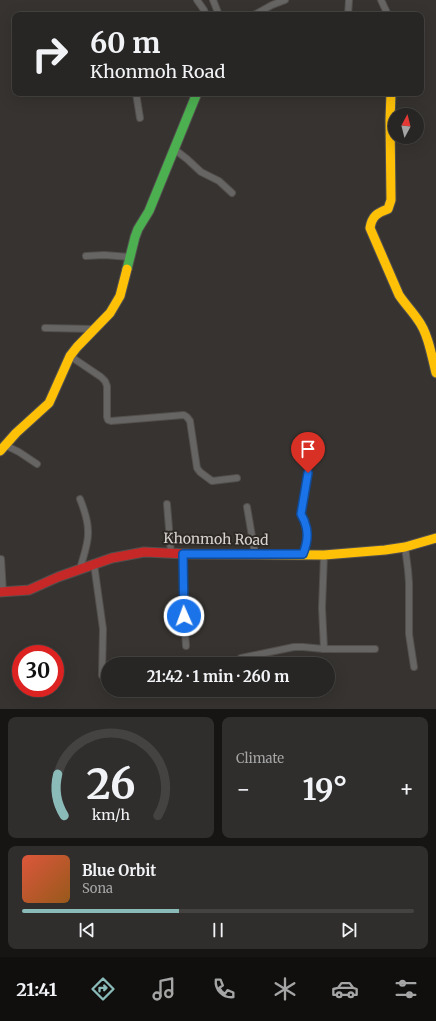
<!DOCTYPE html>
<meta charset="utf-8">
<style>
:root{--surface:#282624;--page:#302e2c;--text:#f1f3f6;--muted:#a5a5a6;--line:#444341;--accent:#8bbbb9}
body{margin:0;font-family:Merriweather,serif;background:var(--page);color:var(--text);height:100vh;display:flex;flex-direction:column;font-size:15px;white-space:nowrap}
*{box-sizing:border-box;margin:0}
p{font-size:13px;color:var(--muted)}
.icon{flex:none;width:22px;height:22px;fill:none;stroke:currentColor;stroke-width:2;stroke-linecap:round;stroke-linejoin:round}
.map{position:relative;height:709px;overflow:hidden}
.side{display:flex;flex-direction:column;gap:8px;padding:8px;background:#161514;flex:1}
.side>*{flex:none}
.banner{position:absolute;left:12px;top:12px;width:412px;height:84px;border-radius:8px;box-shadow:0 4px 16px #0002,0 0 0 1px var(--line);background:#282624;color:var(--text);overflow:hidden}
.needle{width:26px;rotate:7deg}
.fabs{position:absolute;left:388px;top:108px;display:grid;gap:8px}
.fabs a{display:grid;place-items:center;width:36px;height:36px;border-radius:50%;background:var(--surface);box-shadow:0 4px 16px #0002,0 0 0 1px var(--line);font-size:20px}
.speed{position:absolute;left:12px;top:645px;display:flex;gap:8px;font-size:20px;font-weight:700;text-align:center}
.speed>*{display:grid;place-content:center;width:52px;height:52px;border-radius:50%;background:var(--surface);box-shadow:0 4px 16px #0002,0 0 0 1px var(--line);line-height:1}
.speed .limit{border:6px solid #d22;background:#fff;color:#111}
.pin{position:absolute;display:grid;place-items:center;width:34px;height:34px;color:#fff;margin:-41px -17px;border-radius:50% 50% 50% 0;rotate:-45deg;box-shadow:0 0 4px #0007}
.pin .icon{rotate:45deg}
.me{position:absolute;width:44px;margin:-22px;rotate:358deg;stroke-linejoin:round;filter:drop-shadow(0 0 3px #0008)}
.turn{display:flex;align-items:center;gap:14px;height:84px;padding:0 12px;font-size:18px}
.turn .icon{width:52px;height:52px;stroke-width:2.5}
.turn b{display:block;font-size:28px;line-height:34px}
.big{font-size:30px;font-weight:700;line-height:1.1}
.side .card{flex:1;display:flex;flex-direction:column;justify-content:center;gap:6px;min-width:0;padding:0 14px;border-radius:8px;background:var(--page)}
.side .dial{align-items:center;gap:0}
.dial svg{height:104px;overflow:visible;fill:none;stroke:var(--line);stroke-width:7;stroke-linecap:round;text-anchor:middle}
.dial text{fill:var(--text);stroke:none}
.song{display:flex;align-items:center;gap:12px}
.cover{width:48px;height:48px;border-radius:6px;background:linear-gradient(135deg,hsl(10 70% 55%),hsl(30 70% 35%))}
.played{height:4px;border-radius:2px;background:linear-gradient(90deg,var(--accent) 40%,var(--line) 40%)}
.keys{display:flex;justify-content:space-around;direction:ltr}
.heat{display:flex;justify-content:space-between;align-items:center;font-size:22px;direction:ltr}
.side .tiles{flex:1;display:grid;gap:8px;grid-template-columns:1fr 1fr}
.card:last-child{grid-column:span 2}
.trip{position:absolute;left:101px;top:657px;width:234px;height:40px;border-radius:20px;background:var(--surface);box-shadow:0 4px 16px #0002,0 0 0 1px var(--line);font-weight:700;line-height:40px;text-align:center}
.menu{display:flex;height:64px;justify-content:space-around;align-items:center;background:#100f0e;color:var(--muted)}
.menu .icon{width:28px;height:28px}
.menu .on{color:var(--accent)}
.menu b{font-size:18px;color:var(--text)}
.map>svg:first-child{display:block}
</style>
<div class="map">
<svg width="436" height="709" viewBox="0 0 436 709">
<rect width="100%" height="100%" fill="#363330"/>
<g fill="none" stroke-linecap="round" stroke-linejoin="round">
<!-- street casing -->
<g stroke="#524f4d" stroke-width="8">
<g id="street">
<path d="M197,0l7,10 2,5"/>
<path d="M213,0l6,15"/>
<path d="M381,0l7,15"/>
<path d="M254,15l18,-10 13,-5"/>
<path d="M348,15l1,-15"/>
<path d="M136,93l4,25"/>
<path d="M174,149l13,10 14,13 18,9 13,12"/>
<path d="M86,256l18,-1 26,2"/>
<path d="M45,328l50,1"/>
<path d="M70,356l31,21 4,4 2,5v31l1,3 3,1 73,-6 3,2 3,4 7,47 3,4 12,9 25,-3"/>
<path d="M5,445l14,7 18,12"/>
<path d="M167,504l4,49"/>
<path d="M247,507l8,47"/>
<path d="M405,547l3,23 1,13v51l5,33"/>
<path d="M183,554v50l3,42"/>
<path d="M303,554l3,-7 1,-10 -2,-13 -4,-10 7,-41"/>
<path d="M1,559l2,33"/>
<path d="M94,564l9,65 -1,46"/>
<path d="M80,569c3,-12 9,-26 8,-38 0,-11 -4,-22 -8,-32"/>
<path d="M324,649l-2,-41 2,-53"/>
<path d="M241,658l53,-11h9l21,2h51"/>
</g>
</g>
<!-- fast casing -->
<g stroke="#524f4d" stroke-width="11">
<path id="fast" d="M127,269l8,-32 3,-8 11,-18 48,-118"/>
</g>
<!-- slow casing -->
<g stroke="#524f4d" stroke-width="11">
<g id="slow">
<path d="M391,93l-1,27 1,80 -3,9c-11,4 -16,7 -18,19l29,67c6,9 13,16 19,25 10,13 14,37 18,53"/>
<path d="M0,451l16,-18 33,-30 21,-47 7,-9 33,-34 10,-17 7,-27"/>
<path d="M187,554l137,1 61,-5 20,-3 31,-9"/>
</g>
</g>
<!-- jam casing -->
<g stroke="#524f4d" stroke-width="11">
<path id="jam" d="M0,592l29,-2 29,-13 54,-19 32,-6 43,2"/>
</g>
<!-- street -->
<use href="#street" stroke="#676563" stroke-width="6"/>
<!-- fast -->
<use href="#fast" stroke="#4caf50" stroke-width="9"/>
<!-- slow -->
<use href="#slow" stroke="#ffc107" stroke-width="9"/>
<!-- jam -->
<use href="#jam" stroke="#c62828" stroke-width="9"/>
</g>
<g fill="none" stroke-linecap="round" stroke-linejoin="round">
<!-- route casing -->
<g stroke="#114b97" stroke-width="10">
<path id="route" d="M184,616l-1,-62h120c4,-10 6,-21 2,-31 -1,-4 -3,-6 -4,-9l7,-41"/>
</g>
<!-- route -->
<use href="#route" stroke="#1a73e8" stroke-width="7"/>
</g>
<g text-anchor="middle" stroke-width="4" stroke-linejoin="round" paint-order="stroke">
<!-- street labels -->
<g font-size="14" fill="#d7d3d1" stroke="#2e2924">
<text transform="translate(216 539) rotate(1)" y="5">Khonmoh Road</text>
</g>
</g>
</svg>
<div class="fabs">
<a><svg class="needle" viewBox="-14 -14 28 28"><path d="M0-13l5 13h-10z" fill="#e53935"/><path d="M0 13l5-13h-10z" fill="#a5a5a6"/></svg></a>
</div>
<div class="speed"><div class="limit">30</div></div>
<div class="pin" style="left:308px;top:473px;background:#d93025"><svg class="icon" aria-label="arrive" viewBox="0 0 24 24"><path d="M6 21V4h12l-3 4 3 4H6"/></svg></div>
<svg class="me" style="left:184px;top:616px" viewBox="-20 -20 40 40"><circle r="17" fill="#1a73e8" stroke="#fff" stroke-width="3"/><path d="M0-11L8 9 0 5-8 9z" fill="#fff"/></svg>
<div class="trip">21:42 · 1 min · 260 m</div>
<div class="banner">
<div class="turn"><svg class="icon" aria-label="right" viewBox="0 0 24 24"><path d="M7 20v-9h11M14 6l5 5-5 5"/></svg><div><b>60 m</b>Khonmoh Road</div></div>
</div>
</div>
<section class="side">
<div class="tiles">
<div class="card dial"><svg viewBox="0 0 100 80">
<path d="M14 69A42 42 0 1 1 86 69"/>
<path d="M14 69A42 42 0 0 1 9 37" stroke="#8bbbb9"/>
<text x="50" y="56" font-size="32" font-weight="700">26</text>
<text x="50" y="72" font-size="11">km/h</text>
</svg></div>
<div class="card"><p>Climate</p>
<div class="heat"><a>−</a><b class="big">19°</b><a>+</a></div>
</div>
<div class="card">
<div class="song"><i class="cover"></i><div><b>Blue Orbit</b><p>Sona</p></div></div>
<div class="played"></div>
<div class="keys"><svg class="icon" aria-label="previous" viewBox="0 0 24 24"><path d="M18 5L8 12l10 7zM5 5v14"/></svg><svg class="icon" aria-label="pause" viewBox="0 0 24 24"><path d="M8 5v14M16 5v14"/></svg><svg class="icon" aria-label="next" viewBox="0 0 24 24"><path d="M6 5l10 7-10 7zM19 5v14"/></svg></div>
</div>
</div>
</section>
<nav class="menu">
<b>21:41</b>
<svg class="icon on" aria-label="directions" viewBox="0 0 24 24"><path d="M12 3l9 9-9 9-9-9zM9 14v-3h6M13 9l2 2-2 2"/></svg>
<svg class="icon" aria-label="music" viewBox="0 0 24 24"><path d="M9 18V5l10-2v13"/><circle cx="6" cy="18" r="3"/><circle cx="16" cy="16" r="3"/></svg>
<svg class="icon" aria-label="phone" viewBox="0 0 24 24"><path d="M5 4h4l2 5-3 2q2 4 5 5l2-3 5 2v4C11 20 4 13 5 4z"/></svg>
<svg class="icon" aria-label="climate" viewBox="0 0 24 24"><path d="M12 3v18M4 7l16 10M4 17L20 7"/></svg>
<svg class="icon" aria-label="car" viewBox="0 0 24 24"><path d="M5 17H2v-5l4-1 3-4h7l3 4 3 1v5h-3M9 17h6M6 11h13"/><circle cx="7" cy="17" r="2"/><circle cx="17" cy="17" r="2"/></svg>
<svg class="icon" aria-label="filters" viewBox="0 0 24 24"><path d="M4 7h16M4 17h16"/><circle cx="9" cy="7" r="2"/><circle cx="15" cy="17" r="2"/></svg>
</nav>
